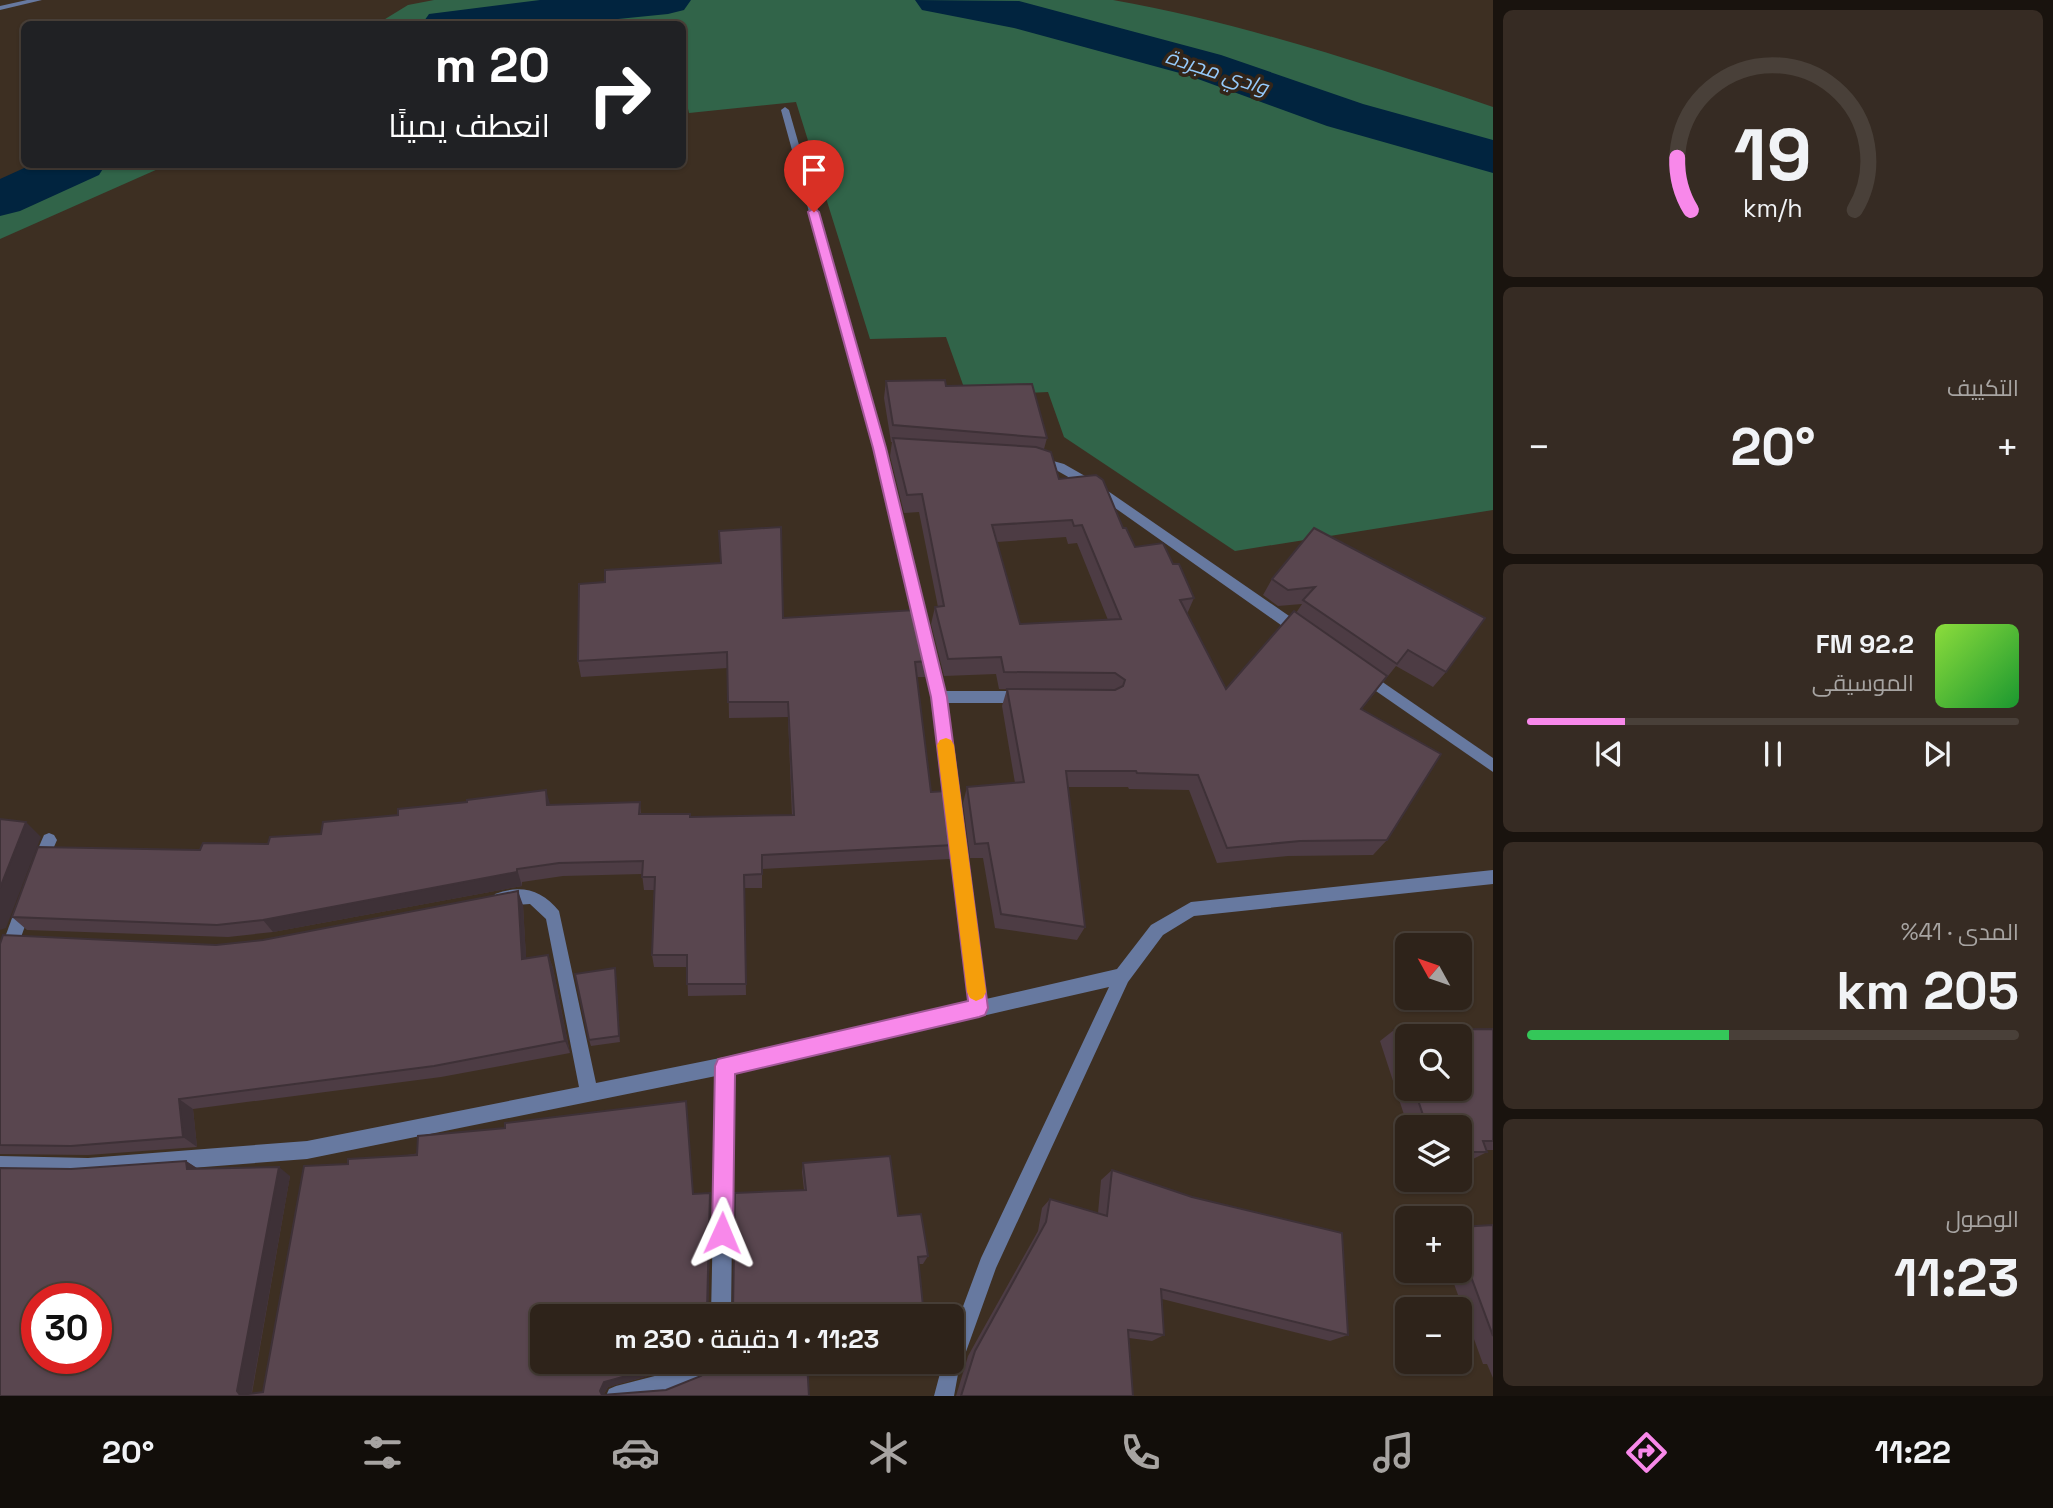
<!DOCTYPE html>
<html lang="ar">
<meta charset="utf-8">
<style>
:root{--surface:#2e231a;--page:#362b23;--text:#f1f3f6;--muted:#a7a4a2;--line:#494039;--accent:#f888ea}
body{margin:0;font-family:"Space Grotesk",Cairo,sans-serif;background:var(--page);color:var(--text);direction:rtl;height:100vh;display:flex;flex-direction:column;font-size:26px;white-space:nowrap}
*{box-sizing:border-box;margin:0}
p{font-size:23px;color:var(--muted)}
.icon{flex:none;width:38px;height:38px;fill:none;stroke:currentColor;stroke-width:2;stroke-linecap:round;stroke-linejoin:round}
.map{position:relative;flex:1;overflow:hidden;direction:ltr}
.side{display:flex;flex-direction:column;gap:10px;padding:10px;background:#19130e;width:560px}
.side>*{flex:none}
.banner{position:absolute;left:21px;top:21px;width:665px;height:147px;border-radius:10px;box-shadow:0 2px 5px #0004,0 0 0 2px var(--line);direction:rtl;background:#202124;color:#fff;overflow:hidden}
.needle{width:46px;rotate:310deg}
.buttons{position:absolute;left:1395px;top:933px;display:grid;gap:14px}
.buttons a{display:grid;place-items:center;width:77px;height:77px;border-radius:10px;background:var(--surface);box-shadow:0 2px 5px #0004,0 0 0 2px var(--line);font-size:35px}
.speed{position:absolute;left:21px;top:1283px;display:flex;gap:14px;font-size:35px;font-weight:700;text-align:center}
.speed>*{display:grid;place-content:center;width:91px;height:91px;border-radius:50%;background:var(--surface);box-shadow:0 2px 5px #0004,0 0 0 2px var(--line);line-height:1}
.speed .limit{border:10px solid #d22;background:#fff;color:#111}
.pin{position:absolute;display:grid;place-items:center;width:60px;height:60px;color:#fff;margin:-72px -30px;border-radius:50% 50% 50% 0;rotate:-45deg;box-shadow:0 0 7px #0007}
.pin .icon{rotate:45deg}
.me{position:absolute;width:77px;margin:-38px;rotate:1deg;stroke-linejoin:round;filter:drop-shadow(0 0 5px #0008)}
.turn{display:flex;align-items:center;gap:24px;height:147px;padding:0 21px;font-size:32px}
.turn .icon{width:91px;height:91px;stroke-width:2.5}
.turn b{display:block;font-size:49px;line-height:60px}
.big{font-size:52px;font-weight:600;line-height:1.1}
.side .card{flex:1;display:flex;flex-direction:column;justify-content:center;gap:10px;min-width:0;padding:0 24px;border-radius:10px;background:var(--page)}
.side .dial{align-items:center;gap:0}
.dial svg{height:182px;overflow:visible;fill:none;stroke:var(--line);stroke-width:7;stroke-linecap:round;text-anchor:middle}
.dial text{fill:var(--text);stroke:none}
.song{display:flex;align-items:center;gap:21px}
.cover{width:84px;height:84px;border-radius:10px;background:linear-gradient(135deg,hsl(90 70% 55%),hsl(130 70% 35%))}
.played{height:7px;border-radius:4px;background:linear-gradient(90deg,var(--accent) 20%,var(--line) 20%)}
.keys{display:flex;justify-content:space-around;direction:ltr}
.heat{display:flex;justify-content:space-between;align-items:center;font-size:38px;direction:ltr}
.charge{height:10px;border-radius:5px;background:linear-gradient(90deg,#34c759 41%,var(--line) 0)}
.trip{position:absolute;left:530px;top:1304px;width:434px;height:70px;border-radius:10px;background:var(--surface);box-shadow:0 2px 5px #0004,0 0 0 2px var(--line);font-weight:600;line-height:70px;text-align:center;direction:rtl}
.dock{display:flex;height:112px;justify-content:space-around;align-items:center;background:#120e0a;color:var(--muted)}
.dock .icon{width:49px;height:49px}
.dock .active{color:var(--accent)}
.dock b{font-size:32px;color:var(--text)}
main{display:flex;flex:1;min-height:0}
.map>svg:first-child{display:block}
</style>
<main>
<section class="side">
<div class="card dial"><svg viewBox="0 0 100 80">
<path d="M14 69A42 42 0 1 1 86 69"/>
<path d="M14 69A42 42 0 0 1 8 46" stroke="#f888ea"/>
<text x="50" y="56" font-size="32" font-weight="700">19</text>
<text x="50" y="72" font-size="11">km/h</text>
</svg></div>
<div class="card"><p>التكييف</p>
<div class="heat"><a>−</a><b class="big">20°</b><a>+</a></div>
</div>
<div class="card">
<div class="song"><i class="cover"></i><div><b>92.2 FM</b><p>الموسيقى</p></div></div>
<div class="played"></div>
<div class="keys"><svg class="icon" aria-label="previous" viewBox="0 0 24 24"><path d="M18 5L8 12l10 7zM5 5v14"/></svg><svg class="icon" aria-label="pause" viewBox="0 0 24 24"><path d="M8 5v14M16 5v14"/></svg><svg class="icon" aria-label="next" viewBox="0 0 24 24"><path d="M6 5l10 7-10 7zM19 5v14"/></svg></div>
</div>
<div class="card"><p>المدى · 41%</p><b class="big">205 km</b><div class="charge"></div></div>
<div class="card"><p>الوصول</p><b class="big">11:23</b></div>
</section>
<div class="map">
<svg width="1493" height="1396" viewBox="0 0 1493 1396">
<rect width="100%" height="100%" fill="#3d2f22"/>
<!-- green -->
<g fill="#316449">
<path d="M434,0h679c130,23 255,65 380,107v403l-258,41 -171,-114 -16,-45 -81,4 -21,-59 -76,2 -74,-237 -107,11 -6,-26 -1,-63h-305l31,-19z"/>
<path d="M46,165v-1l121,1 -167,74v-54z"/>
</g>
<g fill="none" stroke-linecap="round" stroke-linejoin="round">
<!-- river -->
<g fill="#01243f" fill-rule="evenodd">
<path d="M540,0h151l-7,10 -16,4 -100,10h-146l7,-10z"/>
<path d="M915,0l104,1 202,54 142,49 130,36v33l-166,-47 -140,-51 -173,-47 -92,-18z"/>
<path d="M33,164h73l-7,11 -79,36 -20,5v-37z"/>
</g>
<!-- minor -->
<g fill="#6779a0" fill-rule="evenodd">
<path d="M27,0h15l-42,10v-4z"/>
<path d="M785,107l4,3 97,338 59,243h77l5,2 2,4 -2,4 -5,2h-75l39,296 131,-30 34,-44 40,-23 302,-32v14l-299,32 -31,19 -35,47 -132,286 -38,106 -4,22h-20l9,-34h9v-26l29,-78 128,-271 -375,86 -3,243h-20l5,-240 -409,83 -219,17 -88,-2v-18l88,2 219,-17 272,-54 -33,-168 -16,-15 -29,2 -6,-2 -2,-5 2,-5c26,-10 47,-4 64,17l37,172 129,-26 245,-55 -38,-305 -58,-249 -93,-338z"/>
<path d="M1039,457l25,7 28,16 213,147 2,4 -2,4h-10l-211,-149 -28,-16 -21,-6 -2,-3z"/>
<path d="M1365,670l128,88v14l-133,-92 -2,-4 2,-4z"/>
<path d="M49,833l5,2 3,5 -13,30 -5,2 -5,-2 -3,-5 13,-30z"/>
<path d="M25,897l6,2 2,5 -25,69 -2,5 -6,3v-30l19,-52z"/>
<path d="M690,1362h26c-3,8 -8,11 -15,16 -28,18 -61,18 -95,18l3,-7 7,-3 62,-16z"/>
</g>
</g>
<!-- wall -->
<g fill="#4d3c44" fill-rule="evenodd">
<path d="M886,381l60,5 101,52 -3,11 15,30 64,49 12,19 38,17 21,34 -7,16 39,75 70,-76 6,-9 -24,2 -15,-11 9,-16 42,-51 132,144 -13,15 -37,-21 -35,44 26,130 -14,15 -85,1 -71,7 -28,-73 -60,-1 -1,-2h-60l17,140 -8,13 -82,-12 -12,-70h-13l-7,-55 4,-16 48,-4 -13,-77 5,-17 102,1 -110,-1 -3,-15 -52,2 -13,-52 4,-17h3l-19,-95 -15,1 -14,-57 2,-14h-1l-7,-44zM1066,537l2,7 9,-1 31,77 -88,4 -23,-82z"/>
<path d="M783,618l145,43 -3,16h-8l14,115 23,53 -4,14 -188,10v19h-18l2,107 -58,1 -1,-29h-33l-2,-12 2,-65h-10l-2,-16 -79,2 -41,6v4l-249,46 -45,5 -201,-7 -15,-13 188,-67 68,-6 53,-10 229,-29 90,-3 1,12 50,3 101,-1 -4,-99 -59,1 -1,-50 -147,9 -3,-16z"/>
<path d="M523,905l3,53 22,-3 5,13 17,85 -129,24 -248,32 4,38 -109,8 -88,-1v-210l216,1 47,-5z"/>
<path d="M616,975l4,67 -29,4 -2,-6z"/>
<path d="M1493,1029v121h-7l1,2 -18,9h-9v-34h-52l-28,-86 14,-11zM1407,1036l53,52h-53z"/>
<path d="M687,1112l6,82 18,8 -3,109 2,2h21l2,-3 71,-120 -2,-18 1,-9 95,53 30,40 -5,8h-5l6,52h-382v46h145l-10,6 -69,19 -4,7 -604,2 71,-227 115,-8 12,8 92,7 -38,217 11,-1 85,-228z"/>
<path d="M1112,1170l236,165 -18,6 -168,-42 2,36 -12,6 -23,-3 4,58h-177l12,-40 70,-125 4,-23 8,-9 48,14 3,-33z"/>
<path d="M1493,1225v153l-6,-14h-4l-34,-94h11v-43z"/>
</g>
<!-- shaded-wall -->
<g fill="#3e3137">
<path d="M546,790l4,14 1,15 -4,-14z"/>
<path d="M26,822l15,15 -35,91 -6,2v-42z"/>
<path d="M517,869l5,17 -249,46 -10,-12z"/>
<path d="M518,891l5,14 4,67 -5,-13z"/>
<path d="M548,955l5,13 17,85 -5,-12z"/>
<path d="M615,968l1,7 4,67 -1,-6z"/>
<path d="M179,1099l14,10 4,38 -14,-10z"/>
<path d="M186,1161l14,9 -13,-1z"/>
<path d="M279,1167l11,9 -39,220 -11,-1 -3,-4z"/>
<path d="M710,1193l1,9 -3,114 -1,-6z"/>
<path d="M677,1362h10l-10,6 -69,19 -5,9 -3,-5 4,-9z"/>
</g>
<!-- building -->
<g fill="#59464f" stroke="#3e3137" stroke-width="2" fill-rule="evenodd">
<path d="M945,380l1,6 86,-2 15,54 -154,-13 -7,-44z"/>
<path d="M893,438l143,9 15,5 8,27 37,-4 7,5 20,48h3l9,19 28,-4 10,21h6l15,34 -14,2 46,89 68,-78 93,65 -26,33 80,45 -54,86 -87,1 -73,7 -29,-73 -61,-2 -1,-2h-70l19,156 -84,-13 -13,-71 -13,1 -8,-57 57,-5 -17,-93 108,1 8,-4 2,-6 -10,-7 -111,-1 -3,-15 -53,2 -13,-52 9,-1 -22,-112 -15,1zM1072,520l2,6 8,-1 39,94 -101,5 -28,-99z"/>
<path d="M781,527l2,91 132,-8 13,51 -13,1 16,130 16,-1 7,54 -192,10v19l-18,1 2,109h-59v-29h-35l3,-78h-13l1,-16 -84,2 -42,6v3l-254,48 -46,5 -205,-8 26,-70 162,3 3,-7 65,1 2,-7 51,-3 2,-12 75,-7v-6l69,-7v-2l79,-10 1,15 93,-3 -1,12h51v3l104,-2 -6,-113h-60l-1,-50 -149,9 1,-77 26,-2v-12l116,-7 -2,-32z"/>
<path d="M1314,528l171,90 -39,54 -38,-22 -11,14 -94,-64 12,-13 -27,3 -16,-11z"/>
<path d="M0,819l26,3 -26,66z"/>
<path d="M518,891l4,68 26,-4 17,86 -131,25 -255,33 4,38 -112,9 -71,-1v-201l3,-9 213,10 47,-5z"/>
<path d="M615,968l4,68 -30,4 -14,-66z"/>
<path d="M1493,1029v112h-10l4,11h-27v-25h-33l-13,-39h46v-52h-53v32l-13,-38z"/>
<path d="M686,1101l7,93 17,-1 -3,117 3,3h21l2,-3 2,-117 71,-3 -3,-27 87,-7 8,60 23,-2 7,42 -10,1 6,59h-382v46h135l-73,20 -4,9 2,4 64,-5 35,-14 12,-10 2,-4h92l2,34h-809v-228l71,1 115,-8 1,8 92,-2 -42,224 3,4 23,-3 41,-226 44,-2v-5l69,-4 1,-19 87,-8v-5zM37,1298h59v60h-59z"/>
<path d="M1112,1170l80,27 150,36 6,102 -187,-46 3,46 -36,-5 5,66h-172l14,-45 71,-129 4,-23 57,17z"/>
<path d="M1493,1225v111l-33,-89v-20z"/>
</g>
<!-- route -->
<path fill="#f888ea" stroke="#a15898" stroke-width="2" d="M814,208l5,4 67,236 61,249 41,311 -3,7 -6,2 -244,57 -2,159 -3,7 -8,3 -7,-3 -3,-7 3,-167 3,-7 250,-58 -37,-304 -58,-249 -65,-236z"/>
<!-- slow -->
<path fill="#f59e0b" d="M946,738l5,2 3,5 32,247 -3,6 -7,3 -6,-3 -3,-6 -30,-247 3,-5z"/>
<g text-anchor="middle" stroke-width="7" stroke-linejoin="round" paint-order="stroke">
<!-- far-water labels -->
<g font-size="21" font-style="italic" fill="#95cafb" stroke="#332519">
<text transform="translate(1217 72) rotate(18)" y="7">وادي مجردة</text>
</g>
</g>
</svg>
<div class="buttons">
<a><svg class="needle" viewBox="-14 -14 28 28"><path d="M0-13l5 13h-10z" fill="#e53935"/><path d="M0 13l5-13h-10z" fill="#a7a4a2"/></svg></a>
<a><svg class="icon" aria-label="search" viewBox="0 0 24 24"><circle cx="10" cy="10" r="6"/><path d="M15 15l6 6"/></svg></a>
<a><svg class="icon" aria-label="layers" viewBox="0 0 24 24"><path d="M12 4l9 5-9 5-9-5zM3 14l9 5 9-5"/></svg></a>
<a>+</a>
<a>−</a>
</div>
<div class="speed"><div class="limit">30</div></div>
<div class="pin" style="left:814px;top:212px;background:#d93025"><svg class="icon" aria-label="arrive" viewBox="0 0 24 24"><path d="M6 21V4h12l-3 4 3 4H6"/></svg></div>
<svg class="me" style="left:722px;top:1233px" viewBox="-20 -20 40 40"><path d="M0-17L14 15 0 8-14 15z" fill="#f888ea" stroke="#fff" stroke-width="4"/></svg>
<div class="trip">11:23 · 1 دقيقة · 230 m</div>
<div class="banner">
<div class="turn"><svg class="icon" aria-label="right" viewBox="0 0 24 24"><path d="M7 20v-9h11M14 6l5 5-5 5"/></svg><div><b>20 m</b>انعطف يمينًا</div></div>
</div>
</div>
</main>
<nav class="dock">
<b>11:22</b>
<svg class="icon active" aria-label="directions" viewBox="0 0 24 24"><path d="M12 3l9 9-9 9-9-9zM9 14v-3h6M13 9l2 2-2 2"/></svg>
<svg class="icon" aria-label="music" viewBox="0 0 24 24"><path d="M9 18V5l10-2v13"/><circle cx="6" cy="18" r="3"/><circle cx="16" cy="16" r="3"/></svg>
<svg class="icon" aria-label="phone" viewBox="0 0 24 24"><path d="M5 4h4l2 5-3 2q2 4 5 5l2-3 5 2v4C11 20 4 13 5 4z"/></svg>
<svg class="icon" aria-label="climate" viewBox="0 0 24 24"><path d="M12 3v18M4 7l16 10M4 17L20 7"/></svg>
<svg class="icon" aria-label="car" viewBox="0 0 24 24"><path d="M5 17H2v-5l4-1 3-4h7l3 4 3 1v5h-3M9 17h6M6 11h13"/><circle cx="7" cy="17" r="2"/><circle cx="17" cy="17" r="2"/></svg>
<svg class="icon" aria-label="filters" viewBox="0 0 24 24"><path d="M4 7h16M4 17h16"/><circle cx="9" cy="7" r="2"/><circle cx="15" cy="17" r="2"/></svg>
<b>20°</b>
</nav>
